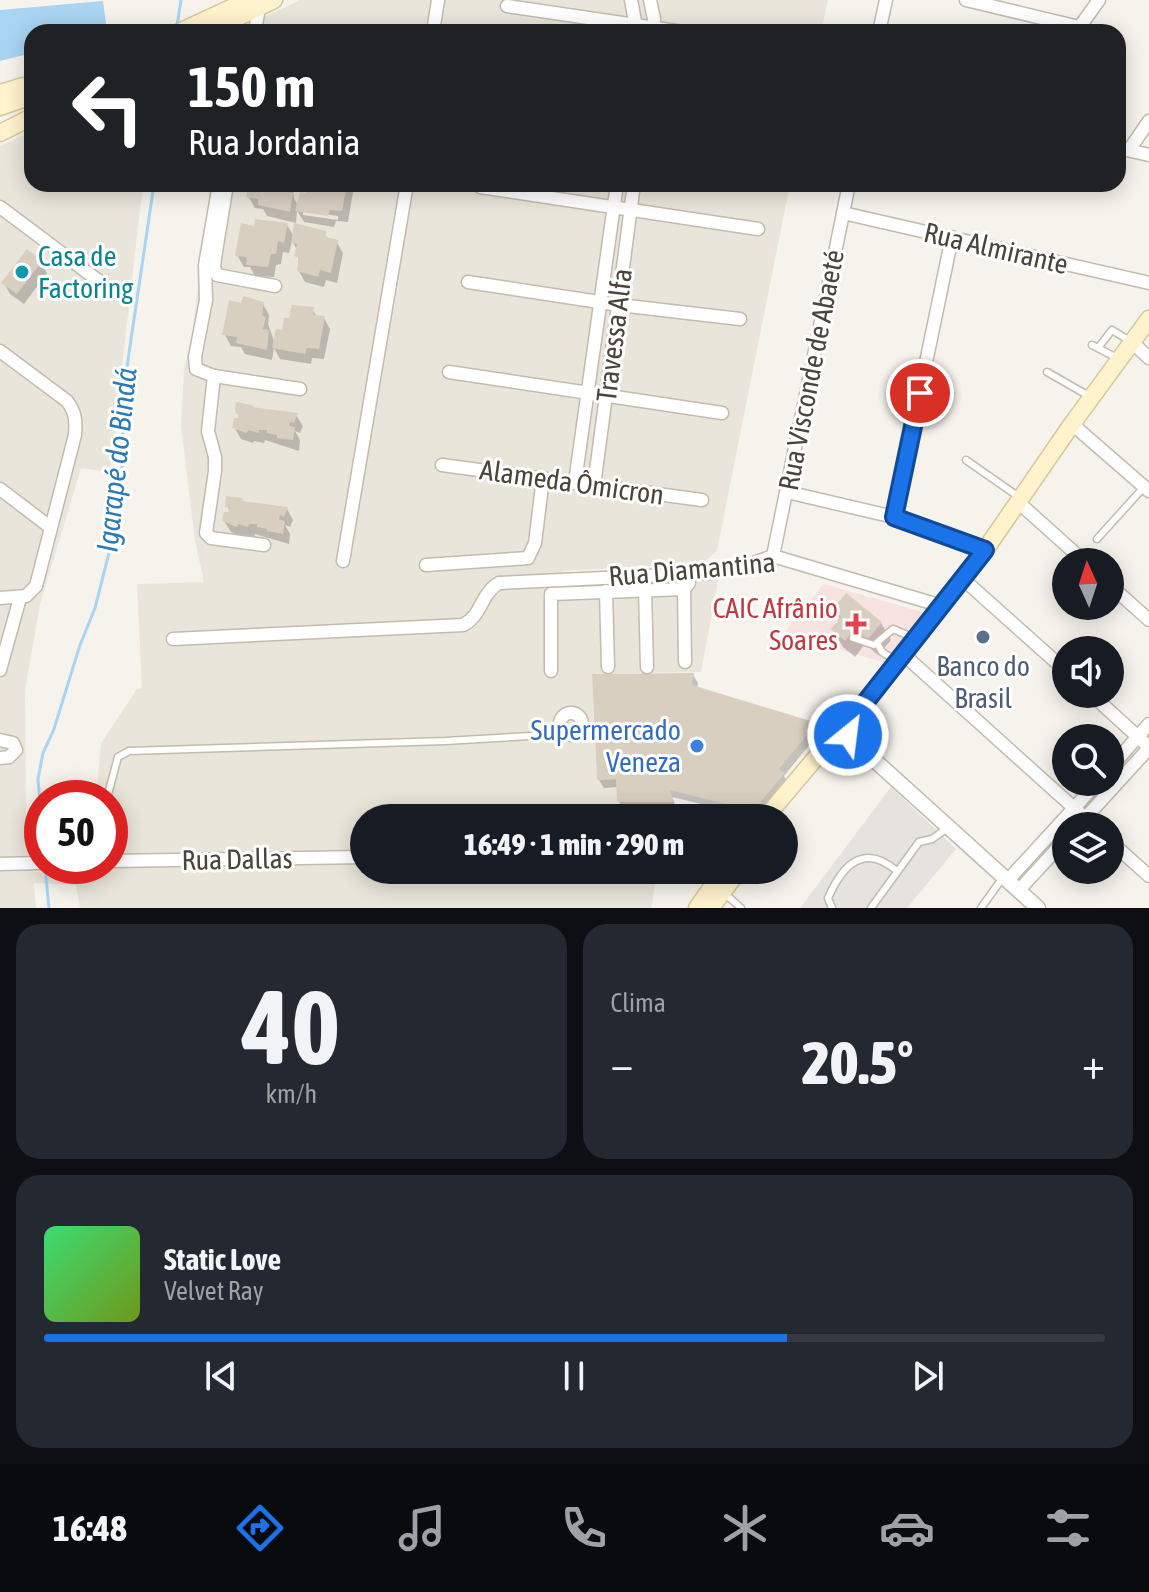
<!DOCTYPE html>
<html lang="pt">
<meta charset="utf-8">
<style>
:root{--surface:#171b24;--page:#242831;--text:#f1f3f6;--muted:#9ea1a6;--line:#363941;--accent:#1a73e8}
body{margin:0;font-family:"Asap Condensed",sans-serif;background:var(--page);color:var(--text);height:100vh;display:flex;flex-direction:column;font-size:30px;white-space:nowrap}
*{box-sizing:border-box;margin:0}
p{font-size:26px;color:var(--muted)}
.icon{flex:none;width:44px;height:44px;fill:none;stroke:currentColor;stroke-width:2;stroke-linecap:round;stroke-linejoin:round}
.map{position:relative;height:908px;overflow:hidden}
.details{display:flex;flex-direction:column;gap:16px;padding:16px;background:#0d0f14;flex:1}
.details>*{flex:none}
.top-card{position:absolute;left:24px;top:24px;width:1102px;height:168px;border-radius:24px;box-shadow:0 4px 20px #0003;background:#202124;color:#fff;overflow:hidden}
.needle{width:52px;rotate:357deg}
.buttons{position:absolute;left:1052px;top:548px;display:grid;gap:16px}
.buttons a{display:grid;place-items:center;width:72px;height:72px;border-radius:50%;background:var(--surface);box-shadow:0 4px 20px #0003;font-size:40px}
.speed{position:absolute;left:24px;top:780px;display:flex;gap:16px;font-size:40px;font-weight:700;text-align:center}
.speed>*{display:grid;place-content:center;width:104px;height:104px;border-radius:50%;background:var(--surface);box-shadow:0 4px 20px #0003;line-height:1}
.speed .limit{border:12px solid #d22;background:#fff;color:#111}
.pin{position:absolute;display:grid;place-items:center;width:68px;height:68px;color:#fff;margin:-34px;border:4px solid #fff;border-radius:50%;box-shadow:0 2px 8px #0007}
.me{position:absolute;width:88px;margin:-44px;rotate:29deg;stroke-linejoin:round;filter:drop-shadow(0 0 6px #0008)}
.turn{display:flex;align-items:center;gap:28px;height:168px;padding:0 32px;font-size:36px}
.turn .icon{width:104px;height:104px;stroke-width:2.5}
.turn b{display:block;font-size:56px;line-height:68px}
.big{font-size:60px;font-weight:800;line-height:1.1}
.details .widget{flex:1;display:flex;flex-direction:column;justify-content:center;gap:12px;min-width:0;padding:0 28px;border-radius:24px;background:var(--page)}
.details .dial{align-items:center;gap:0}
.dial b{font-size:104px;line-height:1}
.song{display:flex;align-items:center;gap:24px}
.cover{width:96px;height:96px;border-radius:12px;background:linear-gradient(135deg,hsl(140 70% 55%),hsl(80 70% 35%))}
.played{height:8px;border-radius:4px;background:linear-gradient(90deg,var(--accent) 70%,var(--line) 70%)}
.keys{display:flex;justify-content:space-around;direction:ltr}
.heat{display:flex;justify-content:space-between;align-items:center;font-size:44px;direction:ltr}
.details .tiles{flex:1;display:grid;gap:16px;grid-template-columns:1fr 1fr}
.widget:last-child{grid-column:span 2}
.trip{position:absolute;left:350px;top:804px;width:448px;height:80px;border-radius:40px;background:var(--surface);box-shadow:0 4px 20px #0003;font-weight:800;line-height:80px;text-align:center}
.dock{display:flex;height:128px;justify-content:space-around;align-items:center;background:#090b0e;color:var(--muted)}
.dock .icon{width:56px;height:56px}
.dock .selected{color:var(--accent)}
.dock b{font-size:36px;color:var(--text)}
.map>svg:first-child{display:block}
</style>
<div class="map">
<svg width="1149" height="908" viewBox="0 0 1149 908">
<rect width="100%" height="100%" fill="#f6f3ec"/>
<!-- residential -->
<g fill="#eae5da">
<path d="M300,0h528l-7,32h-589z"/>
<path d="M32,131v53h111l-33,288 -29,-4 -41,136 -15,87 1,122 7,59 43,1 40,-4v-13h-6v-58h-14l5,-55 36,-54 5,-1 -5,-104 67,-2 -9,-41 -14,-115 3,-58 8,-33 19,-151h579l-73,367 -14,12 -140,8 2,17 153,-8 -17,92 -109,2 5,106 19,-1 2,23h56l-4,16h-306v52h294l-7,38h-571l-4,-23 -42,-2 2,25h-36v-762z"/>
</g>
<!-- industrial -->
<path fill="#e6e2dd" d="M891,787l65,62 -49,59h-107z"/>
<!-- medical -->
<path fill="#f6e3e0" d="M824,584l105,30 -43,49 -102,-30z"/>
<!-- water -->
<path fill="#a9d4f2" d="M103,1l4,31h-75v21l-32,8v-51z"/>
<!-- shadow -->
<g fill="#0003" fill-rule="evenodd">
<path d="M251,184h41l2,14 4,8 9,-10 2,-12h40l4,8 -5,30 -12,-1 -2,6 -30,-5 -7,-11 -1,12 -29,-7 -4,-7 -8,-1 -7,-12zM303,211l35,5v4l-35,-5z"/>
<path d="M287,225l7,12 30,-4 5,7 7,1 7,12 -6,30 -11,-3 -2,7 -19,-5 -6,-11 -1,-20 -6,-10 -3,12 -6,-1 -2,12 -5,1 -2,12 -19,-1 -5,-9h-6l-7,-12 19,-27z"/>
<path d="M40,262l7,11 -23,31 -14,-10 -6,-11z"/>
<path d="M263,304l6,11 -1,9 7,20 37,-35 5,8 7,1 6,11 -6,30 -12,-1 -1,6 -31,-5 -6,-11 -2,12 -27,-6 -4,-7 -10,-1 -6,-11 17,-29z"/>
<path d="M253,409l43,6 7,11 -3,7 -5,-2 5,9 -1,11 -34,-11 -1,3 -10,-2 -1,2 -12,-4 -7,-12 8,-6 -5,-9z"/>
<path d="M243,503l44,6 6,11 -3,7 -5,-2 5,9 -1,10 -34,-10 -1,3 -10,-2 -1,2 -12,-5 -7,-11 7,-7 -4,-8z"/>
<path d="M835,610l46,13 10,17 -13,15 -13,-11 -10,13 -12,-10 -10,-17 8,-9z"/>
<path d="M693,675l5,8 -1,6 119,35 4,8 -36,44 4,6 -30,36 -86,-21 5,13h-53l-5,-8 -1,-15 -14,1 -5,-8z"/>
</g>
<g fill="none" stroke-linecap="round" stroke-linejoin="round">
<!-- stream -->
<g stroke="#a9d4f2" stroke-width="3">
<path d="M177,26l4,-26"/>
<path d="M42,824l-4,-45 5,-26 11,-24 26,-84 15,-37 17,-67 10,-68 2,-86 30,-203"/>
<path d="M45,868l4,40"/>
</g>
</g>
<!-- building -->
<g fill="#d8cfc1">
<path d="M249,184h40l-2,8 6,1 -3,19 -32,-7v-6l-12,-2z"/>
<path d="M307,184h40l-5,27 -12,-1 -2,6 -33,-5 5,-19 6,1z"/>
<path d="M255,219l33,4 -4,20 -6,-2 -2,13h-5l-3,13 -22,-2 1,-8 -12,-1 6,-33 13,3z"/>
<path d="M294,223l32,8v6l12,3 -7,33 -11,-3 -2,7 -21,-6 2,-13 -5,-2 3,-12 -6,-1z"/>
<path d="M27,249l15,12 -25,33 -16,-11z"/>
<path d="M243,296l21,6 -2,13 4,2 -3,12 6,1 -2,20 -31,-7 1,-6 -15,-2 7,-35 12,3z"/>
<path d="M292,305l22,2 -1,8 12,1 -6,33 -12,-1 -2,6 -33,-6 4,-19 6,1 2,-12h5z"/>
<path d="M236,402l16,3 1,2 45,6 -4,10 -4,-1 -1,4 6,1 -2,13 -16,-2v-3l-10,-2v-3h-8v3l-11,-3 -1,3 -15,-5 2,-10h4l1,-4 -4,-1z"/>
<path d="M226,496l16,2 1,3 45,6 -4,10 -4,-2 -1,5 6,1 -2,13 -16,-3v-2l-10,-2v-3h-8l-1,3 -10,-3 -1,3 -15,-6 2,-9h4l1,-4 -4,-1z"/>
<path d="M846,593l36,29 -14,17 -13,-10 -10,12 -14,-12 10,-12 -9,-7z"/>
<path d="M694,673l-2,12 125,38 -38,46 6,4 -32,38 -83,-21 4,12h-57l-1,-23 -19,1 -5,-106z"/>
</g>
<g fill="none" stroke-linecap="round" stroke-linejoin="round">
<!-- service casing -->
<g stroke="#c2bbae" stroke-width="9">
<g id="service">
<path d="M1092,345l25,13"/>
<path d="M1098,348l14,-18 18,11"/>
<path d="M1047,372l42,24"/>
<path d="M966,460l53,37"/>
<path d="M1097,539l47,-52"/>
<path d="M853,638l21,7 19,-16 19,8"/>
<path d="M877,643l5,9 13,8"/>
<path d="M814,730l20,5"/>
<path d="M107,798l11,-41 11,-6 316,-10 120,-7"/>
<path d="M715,818l14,-7 19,7"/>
<path d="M723,892l18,16"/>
<path d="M832,908l-4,-10c15,-34 36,-55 69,-27"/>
<path d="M871,908l48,-66 13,-3 17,-12"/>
<path d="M981,908l23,-32"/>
</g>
</g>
<!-- minor casing -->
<g stroke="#c2bbae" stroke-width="15">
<g id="minor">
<path d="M631,0l6,32"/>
<path d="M650,0l4,19 -1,13"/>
<path d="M966,0l113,27"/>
<path d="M507,6l176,26"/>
<path d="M255,32l4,-25"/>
<path d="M433,32l5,-32"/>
<path d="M879,32l7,-32"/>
<path d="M1076,32l23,-32"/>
<path d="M1118,148l31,7"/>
<path d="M1129,150l20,-29"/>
<path d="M219,184l-14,81 1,35 -11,57 1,12 18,7 -6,55 7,26v14l-9,62 5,5 53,7"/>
<path d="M227,184l-12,74 -1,10 3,7 58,11"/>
<path d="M480,187l278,42"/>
<path d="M0,207l111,83"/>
<path d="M843,213l306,70"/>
<path d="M468,282l151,23 121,14"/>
<path d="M1133,343l16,15"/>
<path d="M0,351l67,50c9,12 9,20 8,34l-39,151 -10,10 -26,2"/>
<path d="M449,372l273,41"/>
<path d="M214,376l86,13"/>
<path d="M1072,424l77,67"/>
<path d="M442,465l260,35"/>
<path d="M575,482l42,-298"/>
<path d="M594,486l40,-302"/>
<path d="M0,489l50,38"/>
<path d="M787,492l107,25 91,33"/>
<path d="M1018,502l67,60"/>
<path d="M894,517l58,-280"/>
<path d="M773,556l76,-372"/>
<path d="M343,561l64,-377"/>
<path d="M426,565l102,-7 7,-15 8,-65"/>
<path d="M963,579l103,92"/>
<path d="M1110,585l39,35"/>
<path d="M645,590l2,77"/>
<path d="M606,591l2,76"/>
<path d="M173,639l290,-14c19,-9 18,-32 36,-42l211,-10 30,-5 33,-12 169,50"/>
<path d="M903,654l191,172"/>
<path d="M685,662l-1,-73 5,-6"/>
<path d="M0,670l20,-72"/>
<path d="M551,671v-77l133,-5"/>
<path d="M1091,694l58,53"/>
<circle cx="571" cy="724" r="11"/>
<path d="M0,740l13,3 3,7 -7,7 -9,1"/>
<path d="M1110,768l39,-44"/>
<path d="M1078,826l71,-78"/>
<path d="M1110,841l39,35"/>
<path d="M110,861l254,-4"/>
<path d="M0,864l42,-1"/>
<path d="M1008,880l90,-98"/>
<path d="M1019,890l47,-51"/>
</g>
</g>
<!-- tertiary casing -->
<g stroke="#c2bbae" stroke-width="17">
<path id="tertiary" d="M840,729l198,179"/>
</g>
<!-- secondary casing -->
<g stroke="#d6c79b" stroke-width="19">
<g id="secondary">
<path d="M179,32l69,-32"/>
<path d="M208,32l66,-32"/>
<path d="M0,93l23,-7 9,1"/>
<path d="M0,107l32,-11"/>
<path d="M0,133l32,-16"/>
<path d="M765,818l75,-89 13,-11 132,-168 87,-126 77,-105"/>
<path d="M697,908l27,-38"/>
<path d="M711,908l28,-38"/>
</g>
</g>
<!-- service -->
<use href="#service" stroke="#fff" stroke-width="6"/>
<!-- minor -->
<use href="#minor" stroke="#fff" stroke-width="12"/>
<!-- tertiary -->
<use href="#tertiary" stroke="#fff" stroke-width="14"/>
<!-- secondary -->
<use href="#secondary" stroke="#fff3cd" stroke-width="16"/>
</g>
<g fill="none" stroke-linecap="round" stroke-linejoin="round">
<!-- route casing -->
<g stroke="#114b97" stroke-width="20">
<path id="route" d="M848,735l5,-17 132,-168 -91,-33 26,-124"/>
</g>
<!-- route -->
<use href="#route" stroke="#1a73e8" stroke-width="14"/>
</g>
<!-- markers -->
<circle fill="#0f9aa8" stroke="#fff" stroke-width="3" cx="22" cy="272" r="8"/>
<path fill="#e0444e" stroke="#fff" stroke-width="3" d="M852 612h8v8h8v8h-8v8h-8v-8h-8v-8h8z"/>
<circle fill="#5c6f8a" stroke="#fff" stroke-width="3" cx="983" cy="637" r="8"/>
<circle fill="#3f7fe0" stroke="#fff" stroke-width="3" cx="697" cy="746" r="8"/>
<g text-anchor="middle" stroke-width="6" stroke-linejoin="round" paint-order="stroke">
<!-- street labels -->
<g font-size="28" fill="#4b4439" stroke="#fff">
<text transform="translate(996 248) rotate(13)" y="10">Rua Almirante</text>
<text transform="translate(614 335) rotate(-83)" y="10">Travessa Alfa</text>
<text transform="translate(811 370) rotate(-79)" y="10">Rua Visconde de Abaeté</text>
<text transform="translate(572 482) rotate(8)" y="10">Alameda Ômicron</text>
<text transform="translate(692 569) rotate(-5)" y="10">Rua Diamantina</text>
<text transform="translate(237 859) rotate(-1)" y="10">Rua Dallas</text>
</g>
<!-- culture labels -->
<g font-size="28" fill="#0d838f" stroke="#fff" text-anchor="start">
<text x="38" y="266">Casa de<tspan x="38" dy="32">Factoring</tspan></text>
</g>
<!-- health labels -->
<g font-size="28" fill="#be3a42" stroke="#fff" text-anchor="end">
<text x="838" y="618">CAIC Afrânio<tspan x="838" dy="32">Soares</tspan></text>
</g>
<!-- service labels -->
<g font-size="28" fill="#4e5e75" stroke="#fff">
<text x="983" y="676">Banco do<tspan x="983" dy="32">Brasil</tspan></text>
</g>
<!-- shop labels -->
<g font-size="28" fill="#366cbe" stroke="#fff" text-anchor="end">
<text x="681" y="740">Supermercado<tspan x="681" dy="32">Veneza</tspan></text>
</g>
<!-- water labels -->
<g font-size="30" font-style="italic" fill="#2e7ab2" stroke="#fff">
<text transform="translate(117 460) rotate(-84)" y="10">Igarapé do Bindá</text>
</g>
</g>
</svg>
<div class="buttons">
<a><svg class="needle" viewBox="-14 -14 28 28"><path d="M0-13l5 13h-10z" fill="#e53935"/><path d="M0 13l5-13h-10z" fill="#9ea1a6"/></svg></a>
<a><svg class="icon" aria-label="sound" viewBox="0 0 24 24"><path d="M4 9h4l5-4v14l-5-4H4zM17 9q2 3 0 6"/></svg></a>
<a><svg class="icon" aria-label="search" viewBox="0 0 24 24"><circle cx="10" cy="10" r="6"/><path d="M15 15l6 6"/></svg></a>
<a><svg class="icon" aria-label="layers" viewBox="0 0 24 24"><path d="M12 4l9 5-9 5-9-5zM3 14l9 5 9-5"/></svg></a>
</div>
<div class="speed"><div class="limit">50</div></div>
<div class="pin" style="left:920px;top:393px;background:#d93025"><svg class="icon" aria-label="arrive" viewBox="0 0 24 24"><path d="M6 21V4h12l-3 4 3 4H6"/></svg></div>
<svg class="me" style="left:848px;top:735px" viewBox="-20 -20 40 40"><circle r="17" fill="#1a73e8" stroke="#fff" stroke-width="3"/><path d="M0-11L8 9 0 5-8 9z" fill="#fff"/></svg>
<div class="trip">16:49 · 1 min · 290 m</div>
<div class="top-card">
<div class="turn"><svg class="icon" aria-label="left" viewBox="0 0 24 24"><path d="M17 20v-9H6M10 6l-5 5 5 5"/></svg><div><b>150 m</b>Rua Jordania</div></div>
</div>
</div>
<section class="details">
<div class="tiles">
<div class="widget dial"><b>40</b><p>km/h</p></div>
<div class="widget"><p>Clima</p>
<div class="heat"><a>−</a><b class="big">20.5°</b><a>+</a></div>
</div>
<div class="widget">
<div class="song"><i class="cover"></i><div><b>Static Love</b><p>Velvet Ray</p></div></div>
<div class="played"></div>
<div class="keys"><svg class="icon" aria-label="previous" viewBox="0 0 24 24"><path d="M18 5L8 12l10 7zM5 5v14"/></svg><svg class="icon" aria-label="pause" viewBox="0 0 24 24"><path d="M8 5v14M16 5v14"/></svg><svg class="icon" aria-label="next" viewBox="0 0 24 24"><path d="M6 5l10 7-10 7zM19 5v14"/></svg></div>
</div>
</div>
</section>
<nav class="dock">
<b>16:48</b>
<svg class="icon selected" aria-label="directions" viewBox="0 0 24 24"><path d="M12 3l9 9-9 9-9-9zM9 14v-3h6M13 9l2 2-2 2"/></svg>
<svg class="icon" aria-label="music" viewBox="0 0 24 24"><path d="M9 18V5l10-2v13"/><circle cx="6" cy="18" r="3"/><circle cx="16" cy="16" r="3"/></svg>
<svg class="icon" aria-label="phone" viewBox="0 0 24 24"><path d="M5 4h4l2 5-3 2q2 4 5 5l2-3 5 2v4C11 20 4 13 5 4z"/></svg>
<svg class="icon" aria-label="climate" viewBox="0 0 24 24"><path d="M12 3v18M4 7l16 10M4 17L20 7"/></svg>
<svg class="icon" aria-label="car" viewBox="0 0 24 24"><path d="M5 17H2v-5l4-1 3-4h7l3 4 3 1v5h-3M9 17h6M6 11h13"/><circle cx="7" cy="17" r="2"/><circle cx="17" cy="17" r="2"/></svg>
<svg class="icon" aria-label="filters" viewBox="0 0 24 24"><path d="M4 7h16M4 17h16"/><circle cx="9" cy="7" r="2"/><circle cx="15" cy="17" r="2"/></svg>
</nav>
